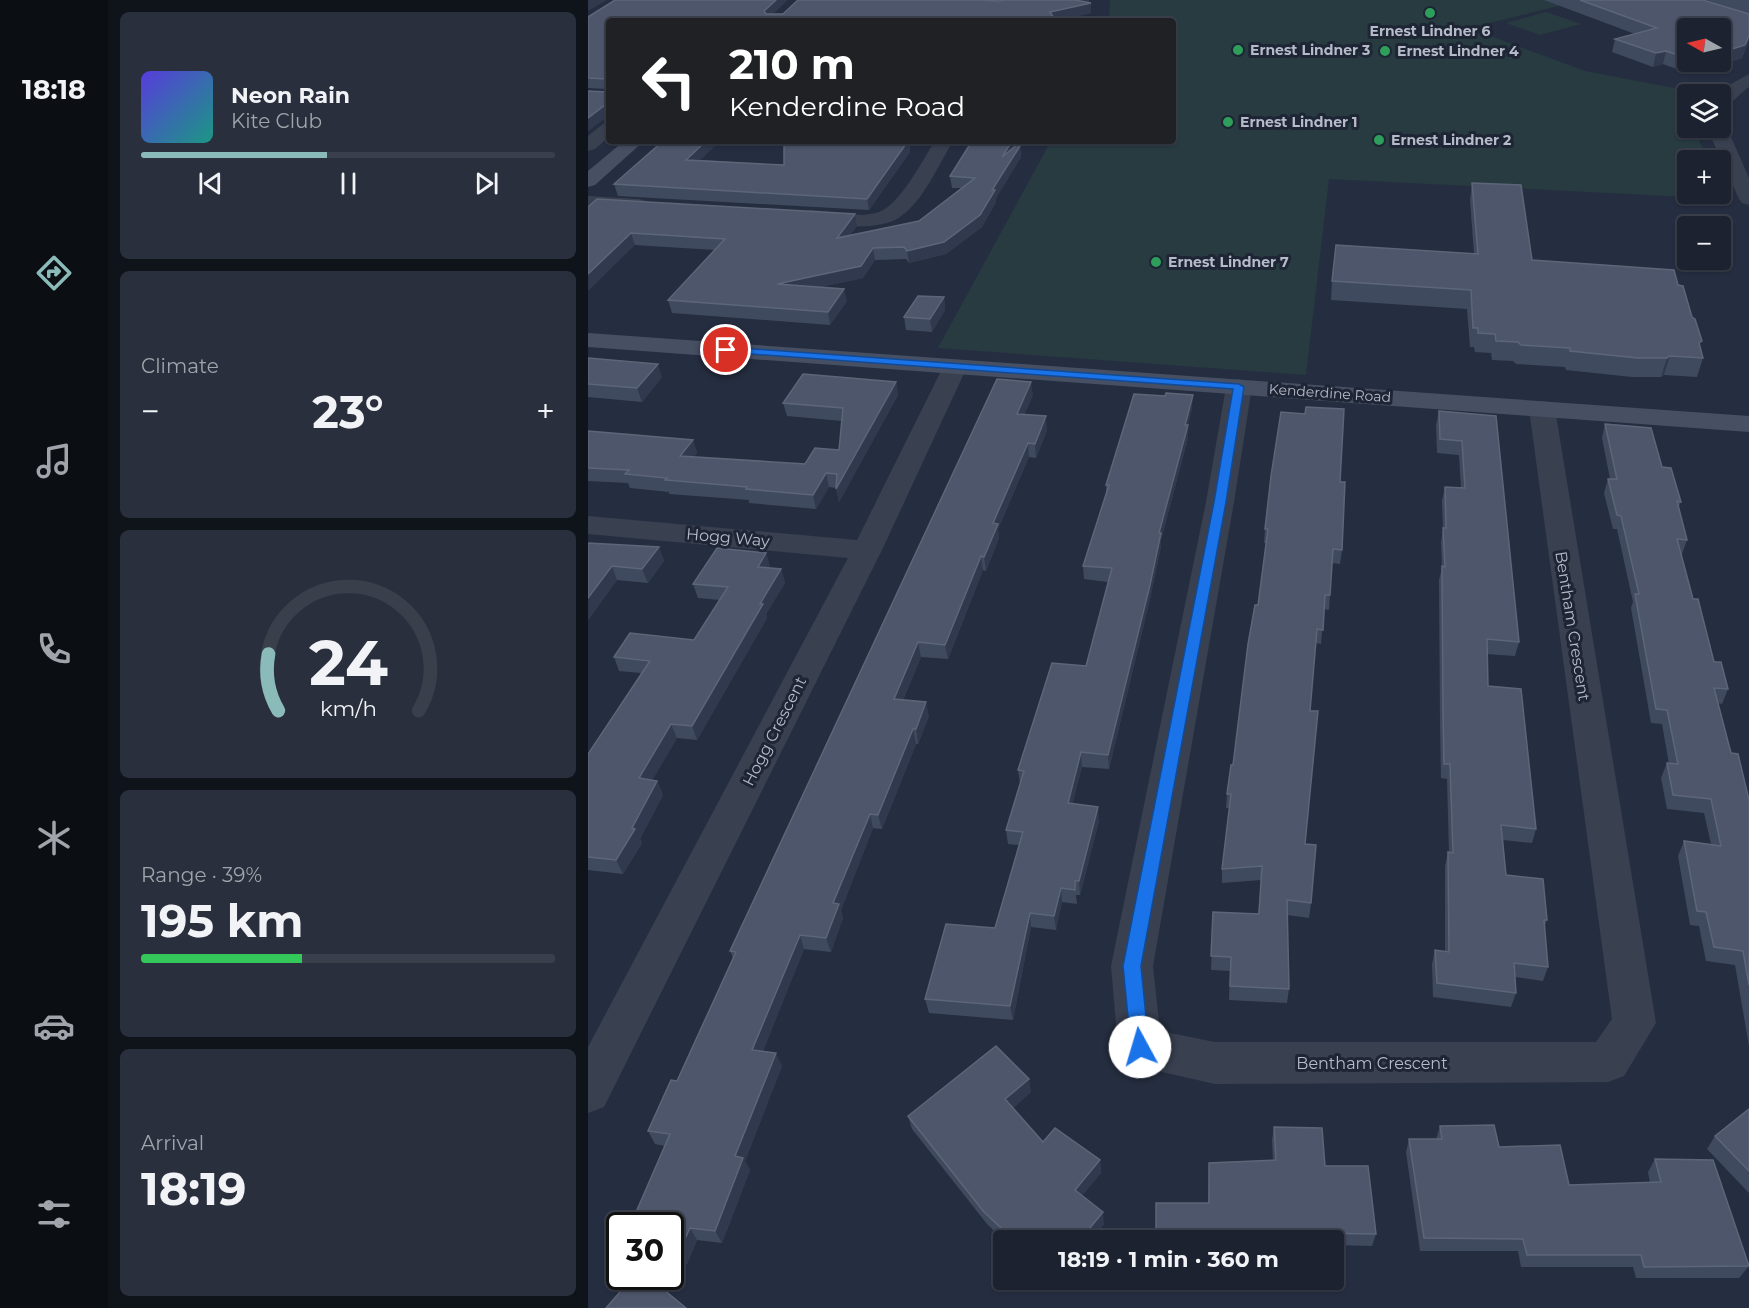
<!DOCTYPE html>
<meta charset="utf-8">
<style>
:root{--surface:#1c2230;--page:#292f3c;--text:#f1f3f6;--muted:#a0a4ab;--line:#3a3f4c;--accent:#8bbbb9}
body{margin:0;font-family:Montserrat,sans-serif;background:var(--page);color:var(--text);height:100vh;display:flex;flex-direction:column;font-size:22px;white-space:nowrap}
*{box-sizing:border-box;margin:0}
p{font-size:20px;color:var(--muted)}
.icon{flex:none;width:33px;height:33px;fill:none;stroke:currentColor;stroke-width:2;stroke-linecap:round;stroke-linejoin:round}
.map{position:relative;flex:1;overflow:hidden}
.drawer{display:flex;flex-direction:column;gap:12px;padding:12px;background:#0f131a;width:480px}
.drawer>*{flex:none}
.hud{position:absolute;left:18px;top:18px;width:570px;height:126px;border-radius:6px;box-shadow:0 2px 4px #0004,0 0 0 2px var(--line);background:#202124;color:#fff;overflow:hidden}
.needle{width:39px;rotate:278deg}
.controls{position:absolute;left:1089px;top:18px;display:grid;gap:12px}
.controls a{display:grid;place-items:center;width:54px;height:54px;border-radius:6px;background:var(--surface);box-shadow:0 2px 4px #0004,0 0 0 2px var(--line);font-size:30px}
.speed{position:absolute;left:18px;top:1212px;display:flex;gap:12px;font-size:30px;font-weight:700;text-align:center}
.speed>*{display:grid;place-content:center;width:78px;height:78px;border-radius:50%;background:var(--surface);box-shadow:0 2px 4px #0004,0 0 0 2px var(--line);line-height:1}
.speed .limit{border:3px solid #111;border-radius:9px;background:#fff;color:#111}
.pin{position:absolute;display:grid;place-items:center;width:51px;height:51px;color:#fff;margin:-26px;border:3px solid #fff;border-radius:50%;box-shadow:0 2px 6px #0007}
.me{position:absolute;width:66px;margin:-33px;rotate:354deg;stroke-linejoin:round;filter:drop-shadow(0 0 4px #0008)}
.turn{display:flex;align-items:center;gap:21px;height:126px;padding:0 24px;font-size:27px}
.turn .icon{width:78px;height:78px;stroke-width:2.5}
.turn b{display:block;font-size:42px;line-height:51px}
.big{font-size:45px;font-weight:700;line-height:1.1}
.drawer .widget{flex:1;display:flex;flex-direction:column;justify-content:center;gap:9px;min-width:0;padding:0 21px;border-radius:9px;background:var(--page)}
.drawer .dial{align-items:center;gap:0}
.dial svg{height:156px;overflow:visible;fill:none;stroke:var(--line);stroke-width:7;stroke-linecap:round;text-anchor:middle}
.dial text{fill:var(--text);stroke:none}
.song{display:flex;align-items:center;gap:18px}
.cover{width:72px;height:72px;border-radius:9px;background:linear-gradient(135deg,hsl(250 70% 55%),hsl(170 70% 35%))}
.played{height:6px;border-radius:3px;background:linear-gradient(90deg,var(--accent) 45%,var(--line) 45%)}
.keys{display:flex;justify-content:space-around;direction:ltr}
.heat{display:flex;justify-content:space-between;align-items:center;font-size:33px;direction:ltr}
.charge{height:9px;border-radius:4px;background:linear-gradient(90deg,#34c759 39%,var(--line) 0)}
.trip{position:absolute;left:405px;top:1230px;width:351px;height:60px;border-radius:6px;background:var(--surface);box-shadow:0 2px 4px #0004,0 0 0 2px var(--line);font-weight:700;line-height:60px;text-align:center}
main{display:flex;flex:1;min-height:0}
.tab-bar{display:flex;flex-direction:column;width:108px;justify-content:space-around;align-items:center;background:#0b0e13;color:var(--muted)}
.tab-bar .icon{width:42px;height:42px}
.tab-bar .selected{color:var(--accent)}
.tab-bar b{font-size:27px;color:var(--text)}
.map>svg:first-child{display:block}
</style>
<main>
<nav class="tab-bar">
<b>18:18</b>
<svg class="icon selected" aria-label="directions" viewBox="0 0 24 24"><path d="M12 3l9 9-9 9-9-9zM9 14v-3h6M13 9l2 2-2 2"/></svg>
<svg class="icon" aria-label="music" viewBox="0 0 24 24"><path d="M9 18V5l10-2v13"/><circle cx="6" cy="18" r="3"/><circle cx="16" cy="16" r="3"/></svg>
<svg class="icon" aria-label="phone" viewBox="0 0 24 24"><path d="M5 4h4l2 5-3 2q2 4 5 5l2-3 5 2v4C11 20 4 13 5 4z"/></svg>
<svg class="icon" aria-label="climate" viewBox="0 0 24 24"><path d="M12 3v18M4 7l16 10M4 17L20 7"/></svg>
<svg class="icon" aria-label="car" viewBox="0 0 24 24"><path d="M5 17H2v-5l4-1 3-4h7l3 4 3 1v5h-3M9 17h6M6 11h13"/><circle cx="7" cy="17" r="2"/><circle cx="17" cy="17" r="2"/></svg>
<svg class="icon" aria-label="filters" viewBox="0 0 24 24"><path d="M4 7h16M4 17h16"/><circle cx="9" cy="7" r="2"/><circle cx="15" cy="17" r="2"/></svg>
</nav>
<section class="drawer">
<div class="widget">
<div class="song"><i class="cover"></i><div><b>Neon Rain</b><p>Kite Club</p></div></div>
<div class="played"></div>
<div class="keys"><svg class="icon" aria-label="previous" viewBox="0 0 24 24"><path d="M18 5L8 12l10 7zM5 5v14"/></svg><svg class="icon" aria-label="pause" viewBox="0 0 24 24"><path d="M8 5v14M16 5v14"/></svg><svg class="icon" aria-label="next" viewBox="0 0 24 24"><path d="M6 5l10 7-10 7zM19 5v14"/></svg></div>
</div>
<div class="widget"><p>Climate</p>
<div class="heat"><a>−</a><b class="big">23°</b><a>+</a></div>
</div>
<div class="widget dial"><svg viewBox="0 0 100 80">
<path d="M14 69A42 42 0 1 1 86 69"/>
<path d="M14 69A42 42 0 0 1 9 40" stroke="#8bbbb9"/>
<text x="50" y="56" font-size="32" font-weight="700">24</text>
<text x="50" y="72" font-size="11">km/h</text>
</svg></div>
<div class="widget"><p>Range · 39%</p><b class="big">195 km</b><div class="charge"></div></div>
<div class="widget"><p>Arrival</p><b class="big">18:19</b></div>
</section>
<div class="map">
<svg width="1161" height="1308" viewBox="0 0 1161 1308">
<rect width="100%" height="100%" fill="#252e40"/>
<!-- green -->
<g fill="#273b41">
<path d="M522,0h473l-114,28 116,43 120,23h-17v34h7l2,9 12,23h-21v34h32l1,-12 8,17 -400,-20 -23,196 -368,-27 113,-207h122v-120h-64z"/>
<path d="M958,12l35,12 -41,11 -34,-12z"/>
</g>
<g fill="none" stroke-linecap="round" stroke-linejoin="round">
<!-- street -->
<g fill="#394050" fill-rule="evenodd">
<path d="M1161,74v13c-9,6 -20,20 -29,22l-1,-15 5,-6z"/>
<path d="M21,123v14l-14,12 -7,2v-15l15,-12z"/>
<path d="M1132,123l7,5 22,50v27l-7,-2 -3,-4 -29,-64 -1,-7h11z"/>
<path d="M347,141h18c-15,25 -29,59 -53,76 -21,15 -72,9 -96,3l-3,-4 3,-4 7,-2c20,1 45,8 65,3 24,-6 46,-53 59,-72z"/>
<path d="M0,196l51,3 7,2 3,4 -3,4 -7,2 -51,-3z"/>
<path d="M367,360l9,2 3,5 -85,183 -278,557 -16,6v-66l260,-489 -260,-24v-18l269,24 86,-173 3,-5z"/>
<path d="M651,379l9,3 4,5 -18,115 -81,464 7,65 55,11h381l16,-23 -83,-610 4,-6 9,-2 9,2 4,6 101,614 -32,53 -16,6 -393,2 -75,-17 -16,-6 -6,-14 -7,-81 95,-464 20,-115 4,-5z"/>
</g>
<!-- secondary -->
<g fill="#474f63" fill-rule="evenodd">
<path d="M36,141h20l-49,44 -7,2v-16z"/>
<path d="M0,333l1161,83v16l-1161,-85z"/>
</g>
</g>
<!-- wall -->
<g fill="#404a5e" fill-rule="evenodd">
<path d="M415,0h86l-1,3h3v10l-35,8h-447v94l-21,16 19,-39v-3l-19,-1v-71l195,-3z"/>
<path d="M956,0h159l45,43 -6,15 -30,10 -8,-3 -22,6 -19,-7 -10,3 -41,-15 3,-13 20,-5zM1132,28v34h-32z"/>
<path d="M1118,0h43v14z"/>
<path d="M75,141h57l-20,19 84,5 125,-24 1,11 -41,58 -251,-14 -4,-12z"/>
<path d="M384,141h48l-2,3 2,2 1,11 -25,41v4l-14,25 -36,27 -37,9 -3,-4 -31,1 -12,18 -42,9 26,14 -17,24 -158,-12 -4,-13 47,-50 -80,-5 -47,-38 267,7 2,12 -7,9 69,-14 42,-33h-9l-2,-12z"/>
<path d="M884,183l60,77 146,25 25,73 -6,19 -33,-2 -3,2h-29l-66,-7 -1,-3 -49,-3 -3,-3 -21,-1 -1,-7 -16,-1 -1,-5h-4l-3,-38 -136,-9 1,-19 142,-27 -4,-54z"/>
<path d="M356,297l1,13 -13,22 -26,-2 -2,-13z"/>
<path d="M0,358l74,19 -20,25 -54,-5z"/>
<path d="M308,382l2,13 -59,107 -3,-14 -7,-1 -13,22 -67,-6v-3l-80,-6v-2l-39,-4 -2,-5 -40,-2v-50l105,9 4,13 -3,4 111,7 34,-14 3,-29 -55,-5 -4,-13z"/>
<path d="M445,395l-9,20 23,15 -11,28 -7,-1 -31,72 1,9 -13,33 -3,-1 -35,89 -27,-2 -18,43 26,16 -11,28h-2l-34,85 -9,-1 -32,82 2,8 -12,34 -27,-3 -41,102 19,15 -37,95 5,9 -28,73 -25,-3 -10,24 -17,-2v-36l-5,-80 -10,-2 -7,-13 29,-50 56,-123 -3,-7z"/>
<path d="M604,408l-4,17v13l-27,102v7l-11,52 -41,170 -27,-2 -10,37 27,17 -19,74h-4l1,9 -15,-2 -6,28 -25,-3 -18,93 -84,-7 -4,-14 70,-71 24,-83 -11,-1 -2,-14 14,-46 -2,-14 68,-104 22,-84 -24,-3 -1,-13 23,-72v-9z"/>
<path d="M851,411l57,5 23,226 -4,14 -28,-2 1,32 48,143 -4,14 -29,-3 3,35 41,45 -3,7 4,40 -5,14 -28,-4 1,16 -5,14 -78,-10 -1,-33 3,-14 10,1v-85l3,-14h1l-2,-73 -6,-1 -1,-53 -1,-145 3,-12 -1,-26 2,-13 -1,-28 3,-14 16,1 -2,-33 -22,-2 -1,-28z"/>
<path d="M1017,424l57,43 19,35 -3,6 9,32 -5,14h-1l12,45 21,63 14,27 -6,15 -4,-1 13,50 18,47v246l-14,-81 -29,-4 -7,-35 -9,-1 -12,-69 6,-15 27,3 -7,-31 -37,-4 -6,-31 6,-15 2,1 -7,-40 -11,-1 -20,-115 2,-6 -16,-73h-4l-9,-36 4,-14h2l-8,-41z"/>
<path d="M752,482l2,68 -2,14 -8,-1 -3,47 -5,-1 -3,35 -5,-1 -6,68 -5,133 6,59 -2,15 -22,-3 2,74 -2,14 -58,-3 1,-29 -19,-1 2,-58 45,2 3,-34 -39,3v-14l8,-61h-4l1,-14 6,-29 25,-160 8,-62h-2l1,-14z"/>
<path d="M0,543l71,4 5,14 -16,22 -31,-3 -29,40z"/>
<path d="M178,553l4,14 -1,1 12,1 4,14 -19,31 1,4 -70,122 -20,-2 -25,42 5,1 6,14 -23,44 2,4 -19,31 -35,-4v-116l53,-81 -22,-2 -5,-14 80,-17 26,-40 -22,-2 -5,-14z"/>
<path d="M443,1092l-18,16 30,34 57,18 1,13 -19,22 22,29 -13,16h-87l-17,-16 -75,-95 -4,-13z"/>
<path d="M1161,1109v84l-42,-44 8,-13z"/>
<path d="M852,1126l59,21 70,38 81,-2 -2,-11 7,-13 94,107 -10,12h-103l-3,-11h-112l-3,-16h-98l-14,-99 3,-13h27z"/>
<path d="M686,1127l51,39 51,68 -4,12 -38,-1v-5h-178l52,-37 1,-40 64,-3 -1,-20z"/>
<path d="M456,1280h16l-7,8z"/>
<path d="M568,1280h96l-1,8h-95z"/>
</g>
<!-- shaded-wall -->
<g fill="#30394d">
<path d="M0,0h19l-19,11z"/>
<path d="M188,0h12l-22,21 -2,-10z"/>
<path d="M487,0h14l-2,4 4,-1v10l-37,8 -4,-9z"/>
<path d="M1161,36v6l-1,1 -6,15 -30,10 2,-6h6v-9z"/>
<path d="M1078,51l-3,13 -10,3 3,-14z"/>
<path d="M1100,57v5h16v3l-22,6 4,-13z"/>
<path d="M21,102v13l-21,16v-13z"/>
<path d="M118,141h14l-31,30 -3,-11z"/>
<path d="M321,141l1,11 -41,58 -2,-11z"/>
<path d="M424,141h8l-17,27 -1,-11z"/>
<path d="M432,146l1,11 -25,41v4l-14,25 -36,27 -37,9 -2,-12 85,-61z"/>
<path d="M267,214l2,12 -18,24 -2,-12z"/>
<path d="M43,233l4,12 -47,46v-17z"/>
<path d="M285,248l2,12 -12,18 -83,18 -3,-12z"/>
<path d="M256,289l3,12 -17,24 -2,-13z"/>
<path d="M356,297l1,13 -13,22 -2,-13z"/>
<path d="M1082,356l-6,19 -3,2 6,-19z"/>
<path d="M70,364l4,13 -20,25 -5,-14z"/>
<path d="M308,382l2,13 -59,107 -3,-13z"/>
<path d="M443,382l2,13 -14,33 -2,-14z"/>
<path d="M605,395l-1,13 -4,17v13l-27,102v7l-11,52 -41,170 -1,-14 51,-222z"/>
<path d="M458,416l1,14 -11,28 -1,-14z"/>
<path d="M105,440l4,13 -13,17 -4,-14z"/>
<path d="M440,443l1,14 -31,72 1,9 -13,33 -2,-14 9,-34z"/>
<path d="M238,473l3,14 -13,22 -3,-14z"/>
<path d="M71,547l5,14 -16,22 -6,-14z"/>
<path d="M178,553l4,14 -8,14 -4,-14z"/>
<path d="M393,556l2,14 -35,89 -3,-14z"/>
<path d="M24,566l5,14 -29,40v-22z"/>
<path d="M193,569l4,14 -19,31 1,4 -70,122 -5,-14 68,-122z"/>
<path d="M330,642l3,15 -24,56 -3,-14z"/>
<path d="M338,702l3,14 -11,28 -2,-15z"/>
<path d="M83,724l6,14 -32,55 -6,-15z"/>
<path d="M325,729l3,15 -34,85 -4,-14z"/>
<path d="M493,752l1,15 -13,51 -1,-15z"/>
<path d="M69,781l6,14 -23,44 2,4 -19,31 -7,-14 16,-32z"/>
<path d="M510,807l1,14 -19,74 -1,-14z"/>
<path d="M282,814l3,14 -32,82 2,8 -12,34 -5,-14 7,-35z"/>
<path d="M473,888l1,14 -6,28 -2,-14z"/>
<path d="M442,913l1,14 -18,93 -3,-14z"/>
<path d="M212,935l4,14 -46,115 -6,-14z"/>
<path d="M188,1053l6,13 -37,95 5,9 -28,73 -7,-12 20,-75z"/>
<path d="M441,1079l2,13 -23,21 -3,-14z"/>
<path d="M512,1160l1,13 -24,29 -2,-12z"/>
<path d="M515,1212l1,12 -13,16h-11z"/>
<path d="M102,1228l7,12 -10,24 -8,-12z"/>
<path d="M464,1280h8l-7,8z"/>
</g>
<!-- building -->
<g fill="#4d566a" stroke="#5d6679" stroke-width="1.5">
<path d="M27,0h161l-12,11 2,3h17l15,-14h182l19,1 4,-1h72l16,3 -41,9 6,9h-447v81l-21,16v-27l19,1 1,-13 -20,-1v-61z"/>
<path d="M992,0h123l46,14v22l-4,9 -25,8v-25h-32v29l-2,1 -20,-7 -10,2 -41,-14 42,-11z"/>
<path d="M75,141h43l-20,19 98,5v-24h124l-41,58 -253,-15z"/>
<path d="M384,141h40l-10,16 16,-13 2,2 -28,44h3l-15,25 -36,27 -37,9 -3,-4 -31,1 -12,18 -84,18 67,5 -16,23 -160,-12 57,-61 -94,-6 -43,41v-67l9,-8 258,15 -18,24 82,-17 56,-43 -25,-2z"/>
<path d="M884,183l49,2 11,75 142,10 4,15 5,1 9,31 3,2 7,22 -3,2 4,15 -33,-2 -3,2h-29l-68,-7v-3l-49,-3 -3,-3 -22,-1 -1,-7 -17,-1v-5h-5l-2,-38 -139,-9 4,-36 142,9z"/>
<path d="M330,296l26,1 -14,22 -26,-2z"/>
<path d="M0,358l70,6 -21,24 -49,-4z"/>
<path d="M215,374l93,8 -60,107 1,-15 -11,-1 -13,22 -67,-6 1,-2 -82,-7 2,-2 -42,-4 4,-4 -41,-2v-37l105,9 -13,16 125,8 10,-16 24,2 4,-42 -60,-5z"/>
<path d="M409,379l34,3 -14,32 29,2 -11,28 -7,-1 -35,80 5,1 -14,33 -3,-1 -36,89 -27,-3 -24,57 32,3 -10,27h-3l-35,86 -8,-1 -37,89 6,1 -13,34 -26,-3 -48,115 24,3 -41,103 8,2 -28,73 -25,-3 -11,24 -9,-1v-25h-40l40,-92 -22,-3 23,-51 6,1 59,-129 -6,-1z"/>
<path d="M578,393l27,2 -8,30h3l-29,108h2l-11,52 -42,170 -27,-3 -13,51 30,4 -19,74h-4v9l-14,-2 -7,28 -24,-3 -20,93 -85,-7 21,-75 49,4 28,-96 -17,-2 18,-59 -6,-1 34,-107 34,3 26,-98 -29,-2 26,-81h-3l28,-91 31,2z"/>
<path d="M718,407l38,2 -4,73h5l-3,68 -9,-1 -3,46h-5l-2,35 -6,-1 -7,82h8l-13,133 11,1 -5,58 -24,-3 2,89 -59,-3 1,-29 -20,-1 2,-44 46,2 3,-48 -40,3 9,-75h-4l4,-29h2l15,-121 7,-39h3l10,-76h-3l6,-53 10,-64 24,2z"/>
<path d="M851,411l57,5 23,226 -32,-3 1,47 33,3 15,140 -35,-4 5,50 37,4 4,41h-3l4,47 -34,-4 2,30 -79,-10 -2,-33 14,2 -1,-100 5,1 -3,-89h-6l-1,-53 -1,-145 3,1 -2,-39h3l-1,-41 20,1 -3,-47 -22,-2z"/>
<path d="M1017,424l46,4 11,39 9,1 10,34 -4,-1 10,39 -10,-1 16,60h5l16,63h7l7,27 -14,-1 17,65 7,1 11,46v185l-6,-34 -29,-4 -8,-35 -9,-1 -13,-70 37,5 -10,-47 -38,-4 -6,-32 11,1 -11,-54 -11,-1 -21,-115h4l-18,-78 -4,-1 -9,-36h9z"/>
<path d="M0,543l71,4 -17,22 -30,-3 -24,32z"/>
<path d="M129,548l49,5 -8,14 23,2 -21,35h3l-71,122 -21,-2 -32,54 18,3 -25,47 3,1 -19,31 -28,-3v-103l62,-93 -36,-4 16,-24 64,7 34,-53 -35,-3z"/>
<path d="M408,1046l33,33 -24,20 38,43 12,-14 45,32 -25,30 28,22 -23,28h-66l-30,-28 -76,-96z"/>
<path d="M1161,1109v62l-34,-35z"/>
<path d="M906,1125l5,22 61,-2 9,40 92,-3 -6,-23 58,1 36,106 -105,1 -3,-12h-114l-4,-16 -99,-1 -15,-99h33l-2,-13z"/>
<path d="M686,1127l48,1 3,38h43l8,68 -127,-2 1,8h-94v-37h53v-40l67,-3z"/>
<path d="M46,1276h13l39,32h-80z"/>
</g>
<!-- route -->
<path fill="#1a73e8" stroke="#114b97" stroke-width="1.5" d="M138,347l513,37 5,3 -18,115 -85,464 8,81 -3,5 -6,3 -7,-3 -2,-5 -8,-81 91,-464 19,-113 -510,-37 -2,-2z"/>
<!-- markers -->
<g fill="#2e9e5b" stroke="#1e2535" stroke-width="2">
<circle cx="842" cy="13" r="6"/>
<circle cx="650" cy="50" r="6"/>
<circle cx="797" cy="51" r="6"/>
<circle cx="640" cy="122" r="6"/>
<circle cx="791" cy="140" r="6"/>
<circle cx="568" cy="262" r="6"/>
</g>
<g text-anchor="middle" stroke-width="6" stroke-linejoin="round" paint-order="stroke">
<!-- far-poi labels -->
<g font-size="14" font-weight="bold" fill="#b6bbca" stroke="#1e2535" text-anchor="start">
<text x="842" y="36" text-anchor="middle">Ernest Lindner 6</text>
<text x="662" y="55">Ernest Lindner 3</text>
<text x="809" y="56">Ernest Lindner 4</text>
<text x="652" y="127">Ernest Lindner 1</text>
<text x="803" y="145">Ernest Lindner 2</text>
<text x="580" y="267">Ernest Lindner 7</text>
</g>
<!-- far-street labels -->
<g font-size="14" fill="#b6bbca" stroke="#1e2535">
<text transform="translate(742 393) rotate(4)" y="5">Kenderdine Road</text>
</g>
<!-- street labels -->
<g font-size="16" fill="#b6bbca" stroke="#1e2535">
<text transform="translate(140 537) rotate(5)" y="6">Hogg Way</text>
<text transform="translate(985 626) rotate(81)" y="6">Bentham Crescent</text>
<text transform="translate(186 731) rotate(-63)" y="6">Hogg Crescent</text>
<text x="784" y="1069">Bentham Crescent</text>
</g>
</g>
</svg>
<div class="controls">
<a><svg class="needle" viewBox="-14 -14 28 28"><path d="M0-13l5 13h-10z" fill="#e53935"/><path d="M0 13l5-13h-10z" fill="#a0a4ab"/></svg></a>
<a><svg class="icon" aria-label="layers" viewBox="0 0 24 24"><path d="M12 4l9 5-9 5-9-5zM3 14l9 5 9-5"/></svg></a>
<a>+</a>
<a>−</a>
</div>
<div class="speed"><div class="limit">30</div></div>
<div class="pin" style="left:138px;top:350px;background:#d93025"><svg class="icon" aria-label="arrive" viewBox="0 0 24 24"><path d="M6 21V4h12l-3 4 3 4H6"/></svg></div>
<svg class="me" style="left:552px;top:1047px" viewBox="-20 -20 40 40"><circle r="19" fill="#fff"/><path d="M0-13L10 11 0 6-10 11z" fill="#1a73e8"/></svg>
<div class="trip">18:19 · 1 min · 360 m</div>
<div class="hud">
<div class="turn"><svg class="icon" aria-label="left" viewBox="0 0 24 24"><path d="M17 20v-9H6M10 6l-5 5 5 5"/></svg><div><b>210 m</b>Kenderdine Road</div></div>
</div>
</div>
</main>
